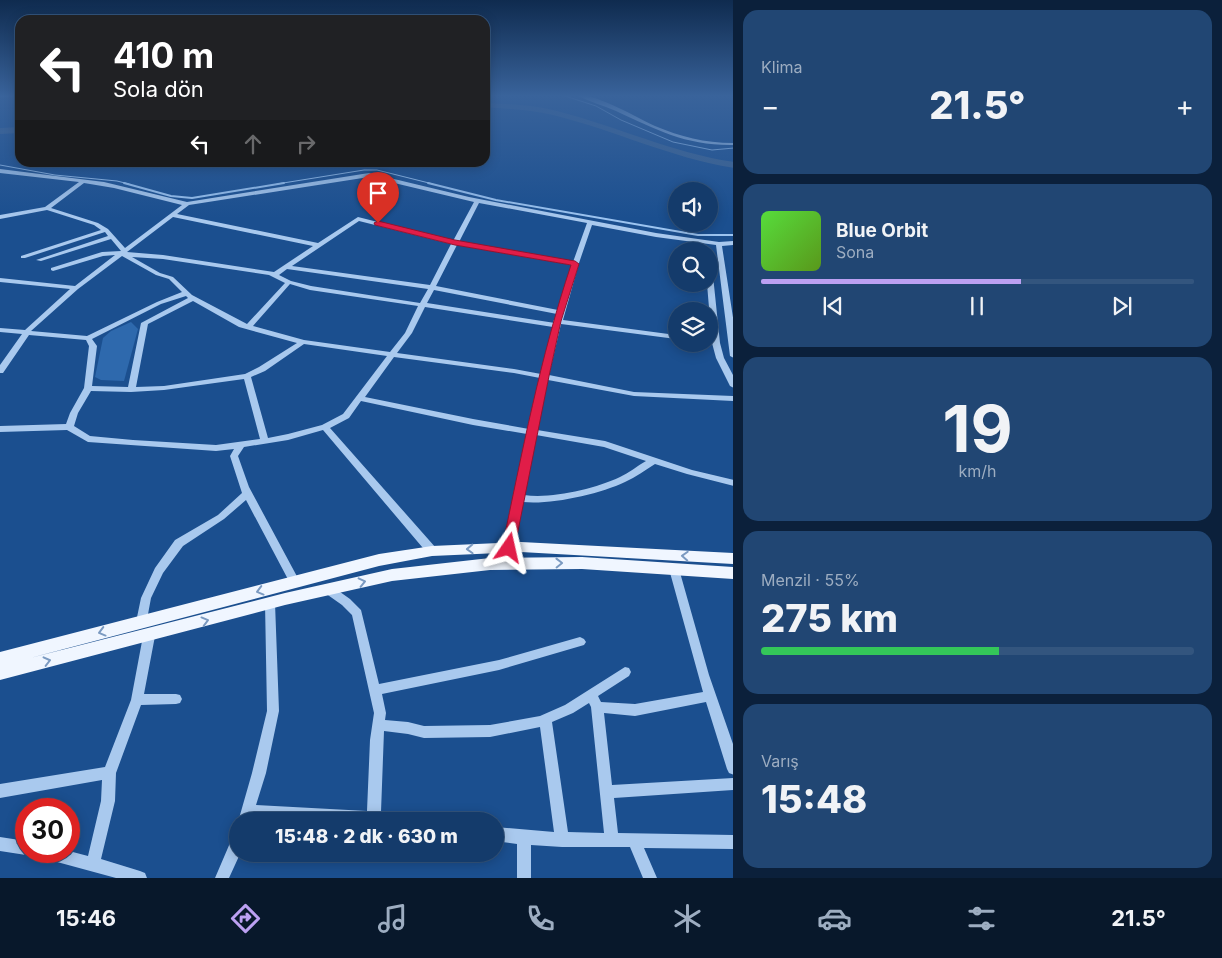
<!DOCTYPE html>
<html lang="tr">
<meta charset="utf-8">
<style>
:root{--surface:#143b6b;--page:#214673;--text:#f1f3f6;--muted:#9dadc1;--line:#33557e;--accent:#bca0f2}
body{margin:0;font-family:Inter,sans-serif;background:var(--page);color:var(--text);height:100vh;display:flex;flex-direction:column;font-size:19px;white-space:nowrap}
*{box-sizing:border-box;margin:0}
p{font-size:16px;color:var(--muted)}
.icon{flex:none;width:28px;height:28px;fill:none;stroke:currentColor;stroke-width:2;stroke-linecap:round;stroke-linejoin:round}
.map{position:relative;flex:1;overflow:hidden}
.sheet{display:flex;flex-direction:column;gap:10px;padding:10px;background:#0b203b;width:489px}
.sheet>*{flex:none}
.hud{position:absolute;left:15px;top:15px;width:475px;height:152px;border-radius:15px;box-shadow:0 2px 12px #0003,0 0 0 1px var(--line);background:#202124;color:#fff;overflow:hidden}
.tools{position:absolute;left:668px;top:182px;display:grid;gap:10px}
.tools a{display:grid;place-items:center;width:50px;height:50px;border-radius:50%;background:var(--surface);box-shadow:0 2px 12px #0003,0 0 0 1px var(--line);font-size:25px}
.speed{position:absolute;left:15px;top:798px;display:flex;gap:10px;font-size:25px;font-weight:700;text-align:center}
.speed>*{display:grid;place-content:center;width:65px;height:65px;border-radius:50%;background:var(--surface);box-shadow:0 2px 12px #0003,0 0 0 1px var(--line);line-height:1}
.speed .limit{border:8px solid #d22;background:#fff;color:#111}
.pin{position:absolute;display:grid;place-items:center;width:42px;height:42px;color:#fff;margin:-51px -21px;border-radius:50% 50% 50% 0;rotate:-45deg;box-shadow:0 0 5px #0007}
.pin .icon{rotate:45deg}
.me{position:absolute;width:55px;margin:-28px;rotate:11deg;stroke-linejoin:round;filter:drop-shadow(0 0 4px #0008)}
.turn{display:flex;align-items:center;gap:18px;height:105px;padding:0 15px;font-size:22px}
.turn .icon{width:65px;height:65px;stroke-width:2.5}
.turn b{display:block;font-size:35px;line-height:42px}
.lanes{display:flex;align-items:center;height:48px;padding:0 15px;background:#0003;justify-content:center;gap:25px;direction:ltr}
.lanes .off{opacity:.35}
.big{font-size:38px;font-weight:800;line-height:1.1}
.sheet .tile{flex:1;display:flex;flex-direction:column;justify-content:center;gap:8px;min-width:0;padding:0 18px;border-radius:15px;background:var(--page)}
.sheet .dial{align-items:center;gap:0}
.dial b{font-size:65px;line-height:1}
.song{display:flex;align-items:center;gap:15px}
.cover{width:60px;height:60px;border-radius:8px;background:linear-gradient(135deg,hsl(110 70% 55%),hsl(90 70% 35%))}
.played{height:5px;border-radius:2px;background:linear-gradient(90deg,var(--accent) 60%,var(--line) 60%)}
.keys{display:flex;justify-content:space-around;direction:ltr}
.heat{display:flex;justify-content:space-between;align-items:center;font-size:28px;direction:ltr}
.charge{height:8px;border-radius:4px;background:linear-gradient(90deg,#34c759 55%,var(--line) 0)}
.trip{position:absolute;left:229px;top:812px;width:275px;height:50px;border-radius:25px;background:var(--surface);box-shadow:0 2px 12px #0003,0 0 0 1px var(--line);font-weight:800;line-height:50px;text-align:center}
.dock{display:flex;height:80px;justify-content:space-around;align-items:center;background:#08182b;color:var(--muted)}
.dock .icon{width:35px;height:35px}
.dock .active{color:var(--accent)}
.dock b{font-size:22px;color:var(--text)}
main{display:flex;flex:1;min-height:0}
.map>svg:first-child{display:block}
</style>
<main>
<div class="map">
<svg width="734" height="878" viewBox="0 0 734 878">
<rect width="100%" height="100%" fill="#1b4f8f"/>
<!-- green -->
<path fill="#2e69ad" d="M131,322l7,7 -14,52 -23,-1 -6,-3 8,-39 8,-7z"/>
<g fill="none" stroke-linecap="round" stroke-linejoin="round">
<!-- stream-far1 -->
<g stroke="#9cc4f0" stroke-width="1">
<path d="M562,95l34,11 25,14 52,22 39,8 22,-2"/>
<path d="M0,97l20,-2"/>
<path d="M0,165l55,10 62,6 12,3"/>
<path d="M277,184l87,-14h13l56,14"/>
</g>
<!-- stream -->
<g stroke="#9cc4f0" stroke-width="2">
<path d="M124,183l47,13 21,2 92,-15"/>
<path d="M428,183l68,17 202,35h36"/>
</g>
<!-- river -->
<g fill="#3c6290" fill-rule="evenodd">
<path d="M485,103c24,1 49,2 72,8 59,15 116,42 177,51v6c-63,-10 -120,-38 -181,-53 -22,-5 -45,-6 -68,-8z"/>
<path d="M20,127v6l-20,1v-6z"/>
</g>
<!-- minor -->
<g fill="#a9c9ee" fill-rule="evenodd">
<path d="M577,95c20,-1 59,22 78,31 26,11 50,17 79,17v2c-47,1 -77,-15 -118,-34 -13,-6 -27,-9 -39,-16z"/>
<path d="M0,169l104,13 83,20 182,-29 100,24 187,36 63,9 15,-1v4l-12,1 12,78v34l-4,-2 -14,-111 -60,-8 -64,-12 -13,38 -16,57 113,15v4l-115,-15 -12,51 85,17 100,4v5l-100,-5 -86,-16 -11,50 68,11 87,29 42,10v6l-47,-12 -32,-10c-10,6 -19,13 -30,18 -25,12 -74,23 -102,20l-9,46 -1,3 -4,1 -4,-1 -1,-3 23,-114 -54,-9 -112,-24 -12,17 -19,10 106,120 1,3 -1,3 -4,1 -4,-1 -105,-124 -35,10 -44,7 -6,9 11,31 51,95 -1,3 -4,1 -4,-1 -45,-85 -22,19 -41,27 -20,27 -12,25 -5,27 -4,2 -4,-2 -2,-3 5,-24 14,-30 20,-28 43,-25 24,-22 -12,-37 4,-7 -18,2 -128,-9 -21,-12 -67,2v-6l66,-2 4,-11 14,-25 5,-42 -3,-6 -57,-5 -26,38h-3v-8l22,-31 -22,-2v-4l25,2 45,-41 -70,-7v-4l75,8 40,-31 -12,1 -50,15 -2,-1v-2l51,-16 19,-1 -10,-12 -70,22 -5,-1 72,-24 -3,-4 -80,26h-4v-2l80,-26 -7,-5 -47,-15 -47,9v-4l45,-8 34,-25 -79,-9zM369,177l105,25 -21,39 -95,-24 -40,26 -141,-29 12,-9zM84,183l30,5 68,17 -57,43 -17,-19 -10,-6 -47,-15zM479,203l108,20 -14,39 -114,-20zM173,217l140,29 -39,26 -111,-17 -36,-3zM359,221l92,23 -21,41 -138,-19zM457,245l115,20 -14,45 -122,-24zM122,256l34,19 13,4 13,13 -25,10 -70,34 -56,-5 47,-42zM132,257l31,2 106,16 16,8 -38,41 -55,-29 -19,-18 -13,-4zM287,269l141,20 -8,14 -109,-17 -20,-5 -12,-6zM290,284l20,6 108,16 -13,27 -15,19 -86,-12 -51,-14zM434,290l123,24 -1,5 -3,2 2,2 -128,-20zM186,296l2,2 -47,25 -13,64 -36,-1 5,-40 -5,-7 69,-35zM193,301l46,26 58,16 -38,24 -14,7 -81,12 -28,1 12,-63zM425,307l128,20 -12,47 -27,-5 -117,-16 15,-20zM304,344l83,12 -44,58 -21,11 -34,9 -20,4 -17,-61 14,-6zM394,357l120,16 26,5 -11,51 -56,-10 -108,-22zM244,379l16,60 -44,6 -83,-5 -43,-4 -16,-10 4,-13 13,-22 40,1 33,-2zM536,435l68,12 42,14c-9,5 -17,12 -26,16 -26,12 -68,22 -96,18z"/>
<path d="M709,264l3,2 8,77 4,15 10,19v11l-4,-2 -14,-28 -4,-15 -5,-59h2z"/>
<path d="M674,565l4,1 1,3 30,106 25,72v28l-5,-2 -2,-4 -21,-67 -71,14 -31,-3 8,72 122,-7v12l-120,8 4,35 116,2v14l-90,-1 13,30h-14l-13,-31h-68l-31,-2v33h-14v-34l-22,-3v-14l59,5 -14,-105 -50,10 -66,1 -16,-4 -24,-3 -3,81 22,4 2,5h-96l-57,-3 -1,3 -13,1 14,-49 15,-62 -2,-108 1,-3 4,-1 4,1 1,3 4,108 -13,62 -10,32 111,6 3,-71 4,-27 -22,-98 -10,-10 -17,-12 -1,-3 1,-3 4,-1 4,1 17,12 11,11 18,74 120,-24 81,-23 4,2 2,3 -2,3 -85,25 -117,24 4,19 -1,7 23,2 16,4 66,-1 50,-9 25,-11 60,-38 4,1 2,4 -2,4 -31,20 3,6 34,2 68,-12 -34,-123 1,-3zM589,703l2,4 13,126 -36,-1 -16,-110 21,-9z"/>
<path d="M149,631l4,2 2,3 -11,58h32l4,1 2,4 -2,4 -4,1 -35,1 -25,68 -1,28 -14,58 39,12 5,2 2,5h-31l-81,-22 -2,-5h36l19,5 13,-55 1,-21 -102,18v-14l105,-17 26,-67 12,-64 2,-3z"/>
<path d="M238,834v20h2l-11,24h-14l18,-42z"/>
<path d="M0,837l26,4v10h6l-1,2 -5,2 -26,-4z"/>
</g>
<!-- major -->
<path fill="#f0f6ff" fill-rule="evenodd" d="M521,542l213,11v11l-213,-12 -89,4 -53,10 -349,92 255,-65 107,-24 98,-11 92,-1 152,10v12l-152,-10 -92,1 -98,11 -107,24 -285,75v-28l379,-98 53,-8z"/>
</g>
<!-- one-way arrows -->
<defs><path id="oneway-chevron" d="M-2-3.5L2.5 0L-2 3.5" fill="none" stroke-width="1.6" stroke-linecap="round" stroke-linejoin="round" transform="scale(1.25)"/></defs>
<g stroke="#7b9ac1">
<use href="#oneway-chevron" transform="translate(470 549) rotate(178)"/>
<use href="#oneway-chevron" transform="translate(685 556) rotate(-177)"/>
<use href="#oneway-chevron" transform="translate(559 563) rotate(-1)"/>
<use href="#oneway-chevron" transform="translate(362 582) rotate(-13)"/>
<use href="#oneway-chevron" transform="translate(260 591) rotate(165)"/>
<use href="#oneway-chevron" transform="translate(205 621) rotate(-15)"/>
<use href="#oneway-chevron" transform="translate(102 632) rotate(165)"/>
<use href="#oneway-chevron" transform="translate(47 661) rotate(-14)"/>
</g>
<!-- sky -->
<linearGradient id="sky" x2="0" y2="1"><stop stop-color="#0f2b4f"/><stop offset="0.44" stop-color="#39639b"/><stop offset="1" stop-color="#39639b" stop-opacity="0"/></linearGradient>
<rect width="734" height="218" fill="url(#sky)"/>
<!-- route -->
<path fill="#e11d48" stroke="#92132f" d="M378,221l77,19 120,21 4,3 -18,57 -12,55 -35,175h-10l-2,-3c20,-95 38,-190 69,-283l-116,-20 -80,-20 -1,-2z"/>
</svg>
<div class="tools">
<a><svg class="icon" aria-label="sound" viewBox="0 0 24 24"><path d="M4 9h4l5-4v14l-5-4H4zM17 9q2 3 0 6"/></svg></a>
<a><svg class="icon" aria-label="search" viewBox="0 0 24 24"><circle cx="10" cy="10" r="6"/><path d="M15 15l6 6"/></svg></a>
<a><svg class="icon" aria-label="layers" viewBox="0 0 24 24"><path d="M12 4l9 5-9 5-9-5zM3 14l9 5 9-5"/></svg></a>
</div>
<div class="speed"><div class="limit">30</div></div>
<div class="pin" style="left:378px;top:223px;background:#d93025"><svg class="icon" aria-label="arrive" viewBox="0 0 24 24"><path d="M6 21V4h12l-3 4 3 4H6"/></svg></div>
<svg class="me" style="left:509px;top:548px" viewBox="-20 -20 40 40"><path d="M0-17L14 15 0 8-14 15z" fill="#e11d48" stroke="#fff" stroke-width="4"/></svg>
<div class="trip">15:48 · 2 dk · 630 m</div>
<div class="hud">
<div class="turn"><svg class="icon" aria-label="left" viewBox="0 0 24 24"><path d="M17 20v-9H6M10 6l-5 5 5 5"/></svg><div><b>410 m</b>Sola dön</div></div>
<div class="lanes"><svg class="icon" aria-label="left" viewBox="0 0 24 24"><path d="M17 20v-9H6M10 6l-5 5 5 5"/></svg><svg class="icon off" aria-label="ahead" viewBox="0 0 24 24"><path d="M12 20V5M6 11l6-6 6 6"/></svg><svg class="icon off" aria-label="right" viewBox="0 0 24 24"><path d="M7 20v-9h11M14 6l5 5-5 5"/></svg></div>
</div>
</div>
<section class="sheet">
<div class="tile"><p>Klima</p>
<div class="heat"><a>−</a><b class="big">21.5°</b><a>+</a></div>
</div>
<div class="tile">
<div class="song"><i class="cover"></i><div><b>Blue Orbit</b><p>Sona</p></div></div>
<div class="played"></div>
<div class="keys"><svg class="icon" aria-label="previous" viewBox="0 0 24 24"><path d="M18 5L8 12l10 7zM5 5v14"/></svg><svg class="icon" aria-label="pause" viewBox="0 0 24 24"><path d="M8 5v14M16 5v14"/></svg><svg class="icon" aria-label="next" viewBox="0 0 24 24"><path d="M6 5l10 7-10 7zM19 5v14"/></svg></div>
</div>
<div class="tile dial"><b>19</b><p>km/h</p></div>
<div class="tile"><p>Menzil · 55%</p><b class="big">275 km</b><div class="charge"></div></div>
<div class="tile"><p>Varış</p><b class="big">15:48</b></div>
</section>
</main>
<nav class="dock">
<b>15:46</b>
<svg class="icon active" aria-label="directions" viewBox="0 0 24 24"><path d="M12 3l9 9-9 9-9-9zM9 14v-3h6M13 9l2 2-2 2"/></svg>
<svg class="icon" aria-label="music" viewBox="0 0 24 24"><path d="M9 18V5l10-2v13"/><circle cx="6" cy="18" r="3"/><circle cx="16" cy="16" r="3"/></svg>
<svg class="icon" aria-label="phone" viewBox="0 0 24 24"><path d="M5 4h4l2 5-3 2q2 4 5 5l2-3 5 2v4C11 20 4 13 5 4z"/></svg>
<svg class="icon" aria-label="climate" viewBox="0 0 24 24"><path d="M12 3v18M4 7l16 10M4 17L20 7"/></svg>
<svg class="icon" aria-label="car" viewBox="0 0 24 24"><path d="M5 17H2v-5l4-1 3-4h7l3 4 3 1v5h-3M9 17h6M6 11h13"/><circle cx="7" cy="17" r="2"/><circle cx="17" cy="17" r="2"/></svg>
<svg class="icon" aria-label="filters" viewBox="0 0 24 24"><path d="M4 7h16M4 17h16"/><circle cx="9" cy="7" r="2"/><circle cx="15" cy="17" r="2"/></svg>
<b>21.5°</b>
</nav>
